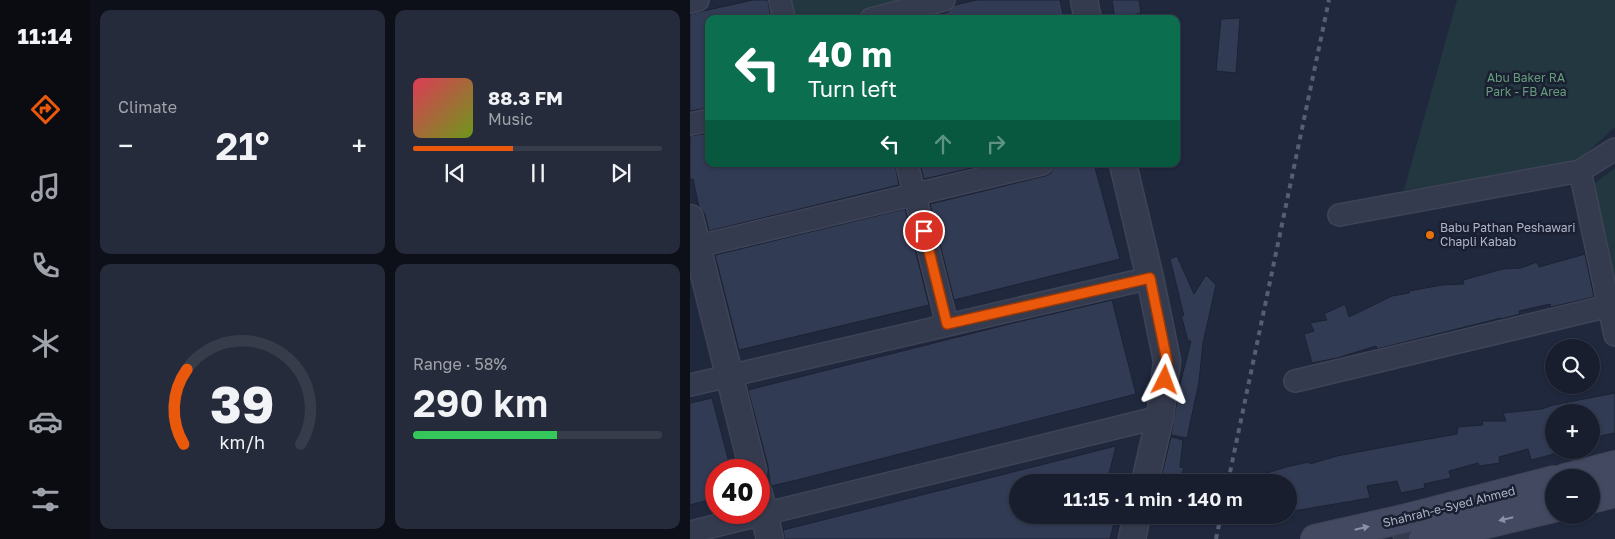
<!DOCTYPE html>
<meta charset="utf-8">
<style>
:root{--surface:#181e2e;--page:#252b3a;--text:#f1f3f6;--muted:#9fa2aa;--line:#363c4a;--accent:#ea580c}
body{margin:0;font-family:"Golos Text",sans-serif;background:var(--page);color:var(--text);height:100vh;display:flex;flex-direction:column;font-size:19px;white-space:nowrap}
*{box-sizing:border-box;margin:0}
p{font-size:16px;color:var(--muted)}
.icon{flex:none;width:28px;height:28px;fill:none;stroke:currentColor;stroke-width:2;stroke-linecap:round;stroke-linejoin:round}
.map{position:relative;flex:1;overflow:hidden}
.side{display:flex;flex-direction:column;gap:10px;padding:10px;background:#0d1019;width:600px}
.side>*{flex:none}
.banner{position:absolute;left:15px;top:15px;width:475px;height:152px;border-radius:10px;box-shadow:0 1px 4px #0004,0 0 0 1px var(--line);background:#0b6e4f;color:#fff;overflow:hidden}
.buttons{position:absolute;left:855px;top:339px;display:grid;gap:10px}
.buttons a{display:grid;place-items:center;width:55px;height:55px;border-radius:50%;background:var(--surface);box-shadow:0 1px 4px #0004,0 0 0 1px var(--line);font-size:25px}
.speed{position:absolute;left:15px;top:459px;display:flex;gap:10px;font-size:25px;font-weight:700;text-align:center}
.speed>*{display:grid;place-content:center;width:65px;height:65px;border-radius:50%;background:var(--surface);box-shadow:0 1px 4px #0004,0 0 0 1px var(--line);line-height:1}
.speed .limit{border:8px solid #d22;background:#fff;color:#111}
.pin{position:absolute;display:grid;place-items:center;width:42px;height:42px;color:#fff;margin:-21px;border:2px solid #fff;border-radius:50%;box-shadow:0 1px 5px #0007}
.me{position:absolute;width:55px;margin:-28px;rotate:3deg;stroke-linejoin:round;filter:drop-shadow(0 0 4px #0008)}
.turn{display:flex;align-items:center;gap:18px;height:105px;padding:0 20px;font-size:22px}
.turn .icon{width:65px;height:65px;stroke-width:2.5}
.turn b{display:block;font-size:35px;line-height:42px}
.lanes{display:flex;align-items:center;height:48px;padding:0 20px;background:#0003;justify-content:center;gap:25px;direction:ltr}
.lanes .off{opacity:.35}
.big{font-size:38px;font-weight:600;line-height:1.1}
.side .widget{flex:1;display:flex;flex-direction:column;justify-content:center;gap:8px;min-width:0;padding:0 18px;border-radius:10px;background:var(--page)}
.side .dial{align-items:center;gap:0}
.dial svg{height:130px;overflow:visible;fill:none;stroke:var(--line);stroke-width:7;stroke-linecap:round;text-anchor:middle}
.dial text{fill:var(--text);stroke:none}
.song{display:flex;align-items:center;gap:15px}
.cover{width:60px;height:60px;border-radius:8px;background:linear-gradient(135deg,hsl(350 70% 55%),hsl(80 70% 35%))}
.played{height:5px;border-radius:2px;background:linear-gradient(90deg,var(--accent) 40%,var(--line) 40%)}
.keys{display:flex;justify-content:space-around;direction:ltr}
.heat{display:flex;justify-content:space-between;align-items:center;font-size:28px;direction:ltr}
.charge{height:8px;border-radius:4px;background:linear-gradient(90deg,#34c759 58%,var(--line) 0)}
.side .tiles{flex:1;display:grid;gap:10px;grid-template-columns:repeat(2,1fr)}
.trip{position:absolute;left:319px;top:474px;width:288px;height:50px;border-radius:25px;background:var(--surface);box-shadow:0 1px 4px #0004,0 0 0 1px var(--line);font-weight:600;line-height:50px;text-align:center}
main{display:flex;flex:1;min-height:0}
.tabs{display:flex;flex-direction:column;width:90px;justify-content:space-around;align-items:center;background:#0a0c12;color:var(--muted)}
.tabs .icon{width:35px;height:35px}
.tabs .current{color:var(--accent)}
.tabs b{font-size:22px;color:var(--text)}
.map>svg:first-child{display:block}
</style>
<main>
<nav class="tabs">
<b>11:14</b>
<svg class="icon current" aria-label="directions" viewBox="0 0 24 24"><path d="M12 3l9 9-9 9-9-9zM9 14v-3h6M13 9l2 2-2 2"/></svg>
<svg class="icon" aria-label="music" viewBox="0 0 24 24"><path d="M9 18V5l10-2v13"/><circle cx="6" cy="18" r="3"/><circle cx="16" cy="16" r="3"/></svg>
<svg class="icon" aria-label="phone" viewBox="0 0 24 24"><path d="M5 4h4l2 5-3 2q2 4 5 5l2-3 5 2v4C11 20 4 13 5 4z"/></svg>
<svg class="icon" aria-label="climate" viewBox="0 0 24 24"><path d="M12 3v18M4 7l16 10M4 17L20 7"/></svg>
<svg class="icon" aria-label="car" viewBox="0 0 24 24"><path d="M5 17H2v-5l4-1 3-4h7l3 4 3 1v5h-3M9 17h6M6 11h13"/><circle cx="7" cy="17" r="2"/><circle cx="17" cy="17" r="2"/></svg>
<svg class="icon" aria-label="filters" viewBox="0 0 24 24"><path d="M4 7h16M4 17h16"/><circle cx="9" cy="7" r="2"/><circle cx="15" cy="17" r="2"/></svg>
</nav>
<section class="side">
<div class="tiles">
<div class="widget"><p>Climate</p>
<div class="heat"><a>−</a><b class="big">21°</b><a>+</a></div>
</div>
<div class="widget">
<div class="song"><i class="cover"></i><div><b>88.3 FM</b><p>Music</p></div></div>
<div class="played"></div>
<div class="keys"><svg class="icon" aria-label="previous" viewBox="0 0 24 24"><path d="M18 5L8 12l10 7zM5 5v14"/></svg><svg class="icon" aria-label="pause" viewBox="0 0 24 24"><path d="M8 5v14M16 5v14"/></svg><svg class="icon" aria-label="next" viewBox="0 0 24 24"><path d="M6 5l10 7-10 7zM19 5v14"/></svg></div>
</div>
<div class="widget dial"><svg viewBox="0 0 100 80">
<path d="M14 69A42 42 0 1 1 86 69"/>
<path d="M14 69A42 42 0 0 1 16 23" stroke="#ea580c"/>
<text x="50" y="56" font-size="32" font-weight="700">39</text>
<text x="50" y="72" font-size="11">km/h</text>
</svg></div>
<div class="widget"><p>Range · 58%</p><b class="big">290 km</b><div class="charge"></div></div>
</div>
</section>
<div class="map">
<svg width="925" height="539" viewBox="0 0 925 539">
<rect width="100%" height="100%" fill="#20283e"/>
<!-- green -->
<g fill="#22373f">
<path d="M89,0h164l-74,19h-85z"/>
<path d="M767,0h158v127l-42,38 -169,25z"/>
<path d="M925,168v122l-24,-104z"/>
</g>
<!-- building -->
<g fill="#323b54" stroke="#1c2234">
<path d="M63,0h15l3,19h-62v89l-19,3v-97z"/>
<path d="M287,0h83l4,19h-139l23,-7 7,-7z"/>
<path d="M422,0h27l2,13 -26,6z"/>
<path d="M550,18l-4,55 -20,-2 5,-52z"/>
<path d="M19,133v31h186l4,21 -190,46 -4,-17 -6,-7 -6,-28 -3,1v-44z"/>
<path d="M230,164h69l-65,15z"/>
<path d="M364,164h40l26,95 -166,41 -24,-96 115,-28 6,-3z"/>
<path d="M215,209l24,96 -190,45 -24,-95z"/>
<path d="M895,254l9,43 -43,10 -1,-3 -31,7 1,3 -19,5v-1l-124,31 -1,-3 -39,12 -25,5 -8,-29 10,-3 -4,-8 17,-3 -3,-6 21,-10 4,13 43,-21 17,-3v-2l33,-6 22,-1 -1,-4 40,-11 18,-1 16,-6 2,5z"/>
<path d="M487,256l17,38 12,-19 10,10 -13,58 -4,39 -12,56 -16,-3 9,-51 11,-43h-3l-7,-26 3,1 -14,-57z"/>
<path d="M422,300l24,94 -339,86 -26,6 -1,-2 -2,-18 -20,-76 261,-66z"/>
<path d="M925,393v40l-24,5v-26h-37v-1v43l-23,6 -3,-11 -29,8 1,6 -21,3 -1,-3 -29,8 2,7 -27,6 1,4 -24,5 -4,-12 -30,5 3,12 -82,14v-30h-37v-4l35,-11 23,-5 1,2 27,-8 47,-9 73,-13 1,-7 25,-2 -1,-4h24l-3,-8 39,-4 11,-4z"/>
<path d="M22,398l19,72h-15v28l-26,7v-102z"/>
<path d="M481,437l12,3 -3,27 4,1 -5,14h-19z"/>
<path d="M426,446l-9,36h-89v33h6l2,8 33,-8h57l-6,24h-325l-2,-9z"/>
</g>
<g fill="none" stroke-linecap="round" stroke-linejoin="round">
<!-- minor casing -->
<g stroke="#3e4456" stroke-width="24">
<g id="minor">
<path d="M90,0l4,19"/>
<path d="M0,2l8,-2"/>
<path d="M181,19l73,-19"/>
<path d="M0,124l19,-4"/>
<path d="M217,164l40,160"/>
<path d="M890,171l35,164"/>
<path d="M649,215l241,-44 35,-22"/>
<path d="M0,248l352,-84"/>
<path d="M605,381l314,-75"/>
<path d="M0,385l460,-107"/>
<path d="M0,532l470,-115"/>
</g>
</g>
<!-- tertiary casing -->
<g stroke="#3e4456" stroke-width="29">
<g id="tertiary">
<path d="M394,0l4,19"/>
<path d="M433,164l27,114 17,83 -7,56 -15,65"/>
<path d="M0,218l63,252"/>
<path d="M69,494l11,45"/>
<path d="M713,519l5,20"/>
<path d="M442,539l5,-24"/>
</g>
</g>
<!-- secondary casing -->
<g stroke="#3e4456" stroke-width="30">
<g id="secondary">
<path d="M875,478l50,-13"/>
<path d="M901,499l24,-6"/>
<path d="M625,539l88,-20 151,-39"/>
<path d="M733,539l131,-31"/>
</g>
</g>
<!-- minor -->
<use href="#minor" stroke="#353b4e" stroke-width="21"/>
<!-- tertiary -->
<use href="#tertiary" stroke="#353b4e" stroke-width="26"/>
<!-- secondary -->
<use href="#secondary" stroke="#424961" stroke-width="28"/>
<!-- rail -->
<g stroke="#565e75" stroke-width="4" stroke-dasharray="5 5" stroke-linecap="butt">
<path d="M538,482l101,-482"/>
<path d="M526,539l5,-24"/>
</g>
</g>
<!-- one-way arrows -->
<defs><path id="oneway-solid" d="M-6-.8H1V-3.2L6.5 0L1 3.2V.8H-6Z" transform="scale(1.25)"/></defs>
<g fill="#8a90a5">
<use href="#oneway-solid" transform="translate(816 519) rotate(167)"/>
<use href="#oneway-solid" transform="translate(672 528) rotate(-13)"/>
</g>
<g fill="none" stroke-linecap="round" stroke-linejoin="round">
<!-- route casing -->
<g stroke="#983908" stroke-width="12">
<path id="route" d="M234,231l23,93 203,-46 17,83 -2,19"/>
</g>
<!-- route -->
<use href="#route" stroke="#ea580c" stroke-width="9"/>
</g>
<!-- markers -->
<circle fill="#e8710a" stroke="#1a2032" stroke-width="2" cx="740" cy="235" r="5"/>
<g text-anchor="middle" stroke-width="5" stroke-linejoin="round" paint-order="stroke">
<!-- park labels -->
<g font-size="12" fill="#659c7a" stroke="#1a2032">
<text x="836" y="82">Abu Baker RA<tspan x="836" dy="14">Park - FB Area</tspan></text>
</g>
<!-- poi labels -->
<g font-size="12" fill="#b0b6c9" stroke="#1a2032" text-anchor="start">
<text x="750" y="232">Babu Pathan Peshawari<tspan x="750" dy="14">Chapli Kabab</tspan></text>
</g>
<!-- street labels -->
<g font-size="12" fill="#b0b6c9" stroke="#1a2032">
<text transform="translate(759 507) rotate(-14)" y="4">Shahrah-e-Syed Ahmed</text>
</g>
</g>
</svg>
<div class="buttons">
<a><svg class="icon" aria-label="search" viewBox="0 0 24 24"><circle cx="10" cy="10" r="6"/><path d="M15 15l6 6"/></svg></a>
<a>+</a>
<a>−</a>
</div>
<div class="speed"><div class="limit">40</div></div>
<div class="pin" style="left:234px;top:231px;background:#d93025"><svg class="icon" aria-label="arrive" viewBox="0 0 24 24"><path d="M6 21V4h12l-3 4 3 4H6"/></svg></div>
<svg class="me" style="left:475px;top:380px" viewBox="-20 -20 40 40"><path d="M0-17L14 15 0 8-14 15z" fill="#ea580c" stroke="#fff" stroke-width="4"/></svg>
<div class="trip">11:15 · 1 min · 140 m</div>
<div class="banner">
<div class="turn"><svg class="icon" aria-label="left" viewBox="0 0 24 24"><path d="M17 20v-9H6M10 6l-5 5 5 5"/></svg><div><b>40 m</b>Turn left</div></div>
<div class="lanes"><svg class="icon" aria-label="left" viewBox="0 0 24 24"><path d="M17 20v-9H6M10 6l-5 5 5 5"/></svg><svg class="icon off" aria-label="ahead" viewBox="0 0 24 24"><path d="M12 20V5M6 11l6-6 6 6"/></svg><svg class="icon off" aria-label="right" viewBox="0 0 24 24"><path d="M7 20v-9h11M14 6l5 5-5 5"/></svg></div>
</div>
</div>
</main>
